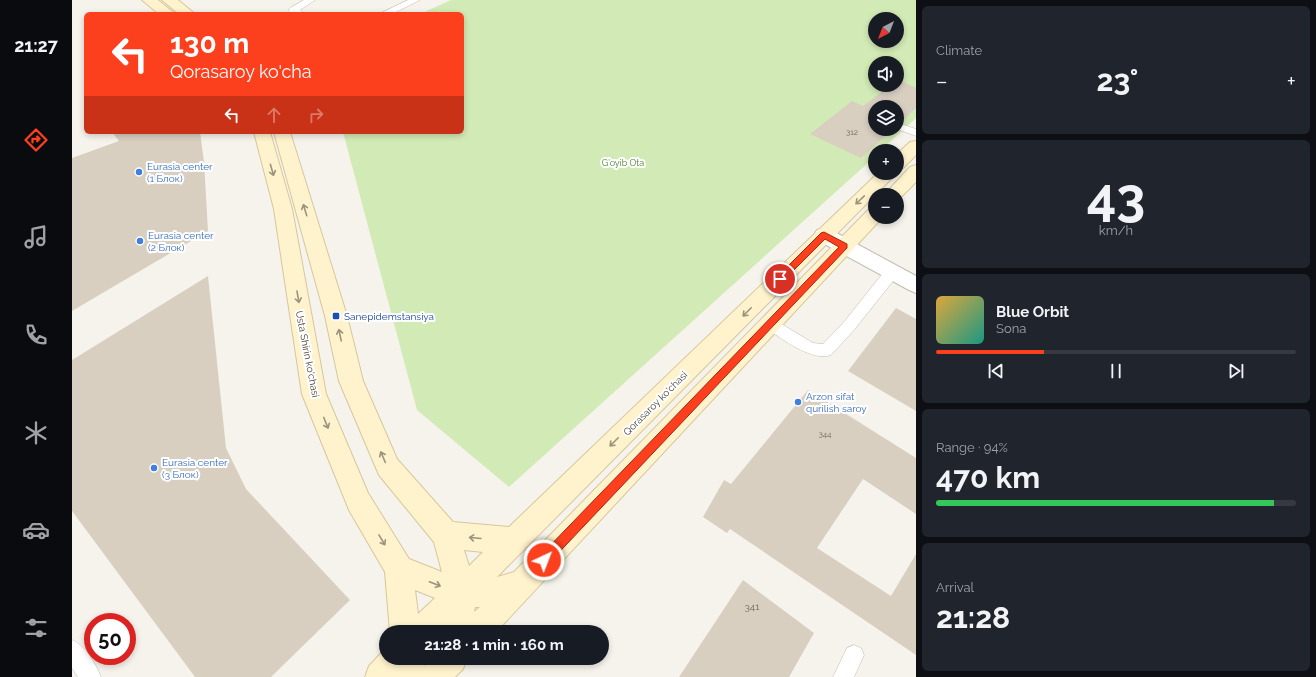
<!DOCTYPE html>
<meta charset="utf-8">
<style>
:root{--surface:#171b24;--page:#20242c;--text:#f1f3f6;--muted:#9ea1a6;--line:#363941;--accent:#fc3f1d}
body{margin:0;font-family:Raleway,sans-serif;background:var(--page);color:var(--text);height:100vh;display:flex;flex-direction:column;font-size:15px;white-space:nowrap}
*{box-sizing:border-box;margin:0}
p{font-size:13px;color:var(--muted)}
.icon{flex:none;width:22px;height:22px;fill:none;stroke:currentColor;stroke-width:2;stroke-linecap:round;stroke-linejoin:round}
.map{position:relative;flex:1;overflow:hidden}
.sheet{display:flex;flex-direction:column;gap:6px;padding:6px;background:#0d0f14;width:400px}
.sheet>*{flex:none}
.banner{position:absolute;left:12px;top:12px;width:380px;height:122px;border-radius:6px;box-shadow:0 2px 6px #0003;background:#fc3f1d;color:#fff;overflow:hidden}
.needle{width:26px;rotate:222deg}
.buttons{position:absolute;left:796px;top:12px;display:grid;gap:8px}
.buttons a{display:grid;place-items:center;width:36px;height:36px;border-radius:50%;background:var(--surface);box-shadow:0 2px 6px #0003;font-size:20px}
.speed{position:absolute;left:12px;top:613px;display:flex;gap:8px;font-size:20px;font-weight:700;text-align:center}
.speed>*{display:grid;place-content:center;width:52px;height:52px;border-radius:50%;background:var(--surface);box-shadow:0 2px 6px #0003;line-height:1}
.speed .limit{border:6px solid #d22;background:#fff;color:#111}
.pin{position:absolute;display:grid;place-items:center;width:34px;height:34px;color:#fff;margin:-17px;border:2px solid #fff;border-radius:50%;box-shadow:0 1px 4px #0007}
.me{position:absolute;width:44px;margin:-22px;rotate:43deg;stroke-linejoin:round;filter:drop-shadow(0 0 3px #0008)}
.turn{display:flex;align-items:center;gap:14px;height:84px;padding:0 20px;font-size:18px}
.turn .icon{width:52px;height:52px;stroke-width:2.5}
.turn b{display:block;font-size:28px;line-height:34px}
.lanes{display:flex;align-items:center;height:38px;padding:0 20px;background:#0003;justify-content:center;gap:20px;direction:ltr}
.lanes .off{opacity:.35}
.big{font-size:30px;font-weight:700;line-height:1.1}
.sheet .widget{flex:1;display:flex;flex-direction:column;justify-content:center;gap:6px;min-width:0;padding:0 14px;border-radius:6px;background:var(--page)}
.sheet .dial{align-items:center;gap:0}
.dial b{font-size:52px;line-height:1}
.song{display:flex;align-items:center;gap:12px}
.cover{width:48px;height:48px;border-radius:6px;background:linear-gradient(135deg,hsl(40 70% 55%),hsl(170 70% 35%))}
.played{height:4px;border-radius:2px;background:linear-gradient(90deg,var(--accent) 30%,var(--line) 30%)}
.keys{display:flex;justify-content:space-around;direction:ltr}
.heat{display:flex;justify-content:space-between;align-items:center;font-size:22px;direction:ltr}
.charge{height:6px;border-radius:3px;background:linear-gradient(90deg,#34c759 94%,var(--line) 0)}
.trip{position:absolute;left:307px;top:625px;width:230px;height:40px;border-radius:20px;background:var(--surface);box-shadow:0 2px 6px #0003;font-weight:700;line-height:40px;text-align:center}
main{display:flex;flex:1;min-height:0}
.dock{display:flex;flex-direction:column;width:72px;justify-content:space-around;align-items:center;background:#090b0e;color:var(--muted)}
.dock .icon{width:28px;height:28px}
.dock .active{color:var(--accent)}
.dock b{font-size:18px;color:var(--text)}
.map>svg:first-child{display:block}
</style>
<main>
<nav class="dock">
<b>21:27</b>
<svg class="icon active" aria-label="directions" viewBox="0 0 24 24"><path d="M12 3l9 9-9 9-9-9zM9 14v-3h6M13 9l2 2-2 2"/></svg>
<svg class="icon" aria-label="music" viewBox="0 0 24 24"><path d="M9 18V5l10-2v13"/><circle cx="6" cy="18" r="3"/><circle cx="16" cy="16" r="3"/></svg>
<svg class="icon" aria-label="phone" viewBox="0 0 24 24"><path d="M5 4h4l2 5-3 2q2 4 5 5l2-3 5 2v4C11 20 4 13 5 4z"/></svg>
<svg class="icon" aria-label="climate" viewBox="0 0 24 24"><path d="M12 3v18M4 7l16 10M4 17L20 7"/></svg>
<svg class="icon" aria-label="car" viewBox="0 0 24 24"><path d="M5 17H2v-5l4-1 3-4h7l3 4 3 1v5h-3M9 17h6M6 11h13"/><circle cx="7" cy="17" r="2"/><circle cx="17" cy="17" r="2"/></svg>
<svg class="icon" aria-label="filters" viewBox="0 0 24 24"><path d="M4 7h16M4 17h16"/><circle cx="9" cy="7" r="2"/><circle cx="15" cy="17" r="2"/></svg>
</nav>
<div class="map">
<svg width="844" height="677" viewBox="0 0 844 677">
<rect width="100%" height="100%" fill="#f6f3ec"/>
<!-- green -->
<path fill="#d2eab5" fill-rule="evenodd" d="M379,0h465v118l-36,33h-5v5l-5,5 -361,326 -92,-77 -74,-278h119v-118h-42zM803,19h22v22h-22zM803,63h22v22h-22zM803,107h22v22h-22z"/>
<!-- building -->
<g fill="#d8cfc1">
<path d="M825,81h4l15,7v20l-19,18v-19h-22v22h18l-32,29 -51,-24 42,-33 11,5 28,-21h6z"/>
<path d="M40,132h88l4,30 4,69 -136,80v-153l47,-17z"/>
<path d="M136,276l18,172 20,41 104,111 -79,77h-76l-123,-166v-151z"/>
<path d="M824,308l20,11v92l-68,-40z"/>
<path d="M736,390l108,68v56l-53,-35 -46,69 74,48 25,-42v101l-186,-126 -3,4 -24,-16 21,-37 7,4z"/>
<path d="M671,580l71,53 -25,44h-110z"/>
</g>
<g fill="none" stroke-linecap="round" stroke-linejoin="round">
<!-- service casing -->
<g stroke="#c2bbae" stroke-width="1">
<g id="service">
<path d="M232,0h11l-15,10 5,4c-6,0 -13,1 -17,-4l2,-2z"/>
<path d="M336,0h12l-28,14h-13z"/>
<path d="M832,125l12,4v7l-16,-6 -2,-2 2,-2z"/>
<path d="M820,267l5,1 2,4 -2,4 -43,54 -23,25c-20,7 -49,-17 -66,-27l-2,-4 2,-4 5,-2 5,2 38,23 10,1 21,-22 43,-54z"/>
<path d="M0,640c13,5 24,24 29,37h-23l-6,-9z"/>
<path d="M782,645l7,3 3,7 -10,22h-21l14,-29z"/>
</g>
</g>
<!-- tertiary casing -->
<g stroke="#c2bbae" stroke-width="2">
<path id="tertiary" d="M752,228l7,2 85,46v17l-7,-3 -92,-50 -3,-5 3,-5z"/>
</g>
<!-- secondary casing -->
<g stroke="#d6c79b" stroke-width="2">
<g id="secondary">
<path d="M70,0h16l17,14h-16z"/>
<path d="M90,0h16l17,14h-16z"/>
<path d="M182,132h16l22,77 34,185 42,99 41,66 33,13 -8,-30 -55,-67 -40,-94 -14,-65 -51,-184h16l57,184 16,65 34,78 56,63 56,5 369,-354h19l-400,404 17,-5 354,-362 7,-2v9h8l-1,1 -386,414h-53v-2l-1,2h-52l-5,-60 -36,-62 -47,-116 -28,-185zM392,550l19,2 -14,14zM343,590l20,8 -17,16zM403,607h5l-6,5z"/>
<path d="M844,141v14l-13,13 -6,1v-15l13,-12z"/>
<path d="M844,165v17l-17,17 -2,1v-5h-13l26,-28z"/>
<path d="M314,648v10h37l1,8 8,-8h35l-4,11 -8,8h-90l4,-11z"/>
</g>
</g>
<!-- service -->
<use href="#service" fill="#fff" fill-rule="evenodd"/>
<!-- tertiary -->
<use href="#tertiary" fill="#fff" fill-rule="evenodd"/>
<!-- secondary -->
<use href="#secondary" fill="#fff3cd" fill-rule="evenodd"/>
</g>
<!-- one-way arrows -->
<defs><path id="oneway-shaft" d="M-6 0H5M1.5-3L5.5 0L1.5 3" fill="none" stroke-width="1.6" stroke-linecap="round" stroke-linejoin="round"/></defs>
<g stroke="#9c937c">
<use href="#oneway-shaft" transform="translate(200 170) rotate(74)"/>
<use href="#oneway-shaft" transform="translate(788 200) rotate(136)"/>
<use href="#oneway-shaft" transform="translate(233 210) rotate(-107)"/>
<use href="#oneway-shaft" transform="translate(226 297) rotate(80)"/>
<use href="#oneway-shaft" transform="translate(675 312) rotate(135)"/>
<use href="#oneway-shaft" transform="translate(268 335) rotate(-102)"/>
<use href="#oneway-shaft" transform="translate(254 423) rotate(68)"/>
<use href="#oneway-shaft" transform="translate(542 442) rotate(135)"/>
<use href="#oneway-shaft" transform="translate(311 457) rotate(-113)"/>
<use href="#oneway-shaft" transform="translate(403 538) rotate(-175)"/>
<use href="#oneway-shaft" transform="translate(310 540) rotate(59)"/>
<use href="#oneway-shaft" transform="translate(363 584) rotate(21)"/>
</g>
<!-- route -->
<path fill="#fc3f1d" stroke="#a42913" d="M752,232l23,12v4l-299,316 -4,2 -4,-2 -1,-4 1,-4 299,-309 -14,-8 -42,42h-6l-1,-2 1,-2 44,-44z"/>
<!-- markers -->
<g fill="#3f7fe0" stroke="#fff" stroke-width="1.5">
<circle cx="67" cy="172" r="4"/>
<circle cx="68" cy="241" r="4"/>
<circle cx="726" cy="402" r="4"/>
<circle cx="82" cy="468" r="4"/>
</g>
<rect fill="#1a4fb4" stroke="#fff" stroke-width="1.5" x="260" y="312" width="8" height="8" rx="2"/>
<g text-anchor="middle" stroke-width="4" stroke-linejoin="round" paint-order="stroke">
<!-- number labels -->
<g font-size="8" fill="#6e675b">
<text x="780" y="135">312</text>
<text x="753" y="437">344</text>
</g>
<!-- far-park labels -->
<g font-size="9" fill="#4a7f2a" stroke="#fff">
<text x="551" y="166">G'oyib Ota</text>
</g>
<!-- shop labels -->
<g font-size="10" fill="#366cbe" stroke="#fff" text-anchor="start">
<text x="75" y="170">Eurasia center<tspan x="75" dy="12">(1 Блок)</tspan></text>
<text x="76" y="239">Eurasia center<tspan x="76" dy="12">(2 Блок)</tspan></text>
<text x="734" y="400">Arzon sifat<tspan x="734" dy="12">qurilish saroy</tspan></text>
<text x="90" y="466">Eurasia center<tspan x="90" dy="12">(3 Блок)</tspan></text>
</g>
<!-- transit labels -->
<g font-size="10" fill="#164399" stroke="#fff" text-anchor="start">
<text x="272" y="320">Sanepidemstansiya</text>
</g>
<!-- street labels -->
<g font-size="10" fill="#4b4439" stroke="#fff">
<text transform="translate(236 354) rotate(79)" y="4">Usta Shirin ko'chasi</text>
<text transform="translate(583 403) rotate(-45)" y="4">Qorasaroy ko'chasi</text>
</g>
<!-- near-number labels -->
<g font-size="10" fill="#6e675b">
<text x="680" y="610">341</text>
</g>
</g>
</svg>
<div class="buttons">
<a><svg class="needle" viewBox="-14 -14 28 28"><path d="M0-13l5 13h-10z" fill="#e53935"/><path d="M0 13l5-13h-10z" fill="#9ea1a6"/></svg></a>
<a><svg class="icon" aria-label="sound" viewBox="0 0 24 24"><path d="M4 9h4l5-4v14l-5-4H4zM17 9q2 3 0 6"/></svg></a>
<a><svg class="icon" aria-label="layers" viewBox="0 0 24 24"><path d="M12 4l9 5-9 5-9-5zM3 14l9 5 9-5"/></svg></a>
<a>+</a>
<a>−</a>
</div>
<div class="speed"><div class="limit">50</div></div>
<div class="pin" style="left:708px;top:279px;background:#d93025"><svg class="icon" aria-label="arrive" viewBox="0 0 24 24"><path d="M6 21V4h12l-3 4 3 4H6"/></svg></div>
<svg class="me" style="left:472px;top:560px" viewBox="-20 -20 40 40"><circle r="17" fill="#fc3f1d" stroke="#fff" stroke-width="3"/><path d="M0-11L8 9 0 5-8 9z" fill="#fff"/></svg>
<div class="trip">21:28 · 1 min · 160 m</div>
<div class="banner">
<div class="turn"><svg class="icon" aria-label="left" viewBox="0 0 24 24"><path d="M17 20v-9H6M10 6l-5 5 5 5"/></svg><div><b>130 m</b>Qorasaroy ko'cha</div></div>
<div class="lanes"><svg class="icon" aria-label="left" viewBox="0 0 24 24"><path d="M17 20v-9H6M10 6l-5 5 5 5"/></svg><svg class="icon off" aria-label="ahead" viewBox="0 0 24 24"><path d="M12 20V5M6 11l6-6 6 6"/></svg><svg class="icon off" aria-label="right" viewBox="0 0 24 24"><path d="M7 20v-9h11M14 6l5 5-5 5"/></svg></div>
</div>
</div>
<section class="sheet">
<div class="widget"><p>Climate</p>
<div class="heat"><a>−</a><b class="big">23°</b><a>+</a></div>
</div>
<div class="widget dial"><b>43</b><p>km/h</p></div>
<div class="widget">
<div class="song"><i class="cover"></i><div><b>Blue Orbit</b><p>Sona</p></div></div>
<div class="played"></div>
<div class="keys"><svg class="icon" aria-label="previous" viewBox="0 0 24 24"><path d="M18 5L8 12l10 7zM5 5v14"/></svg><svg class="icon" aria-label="pause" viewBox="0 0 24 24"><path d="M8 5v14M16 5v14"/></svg><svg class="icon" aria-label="next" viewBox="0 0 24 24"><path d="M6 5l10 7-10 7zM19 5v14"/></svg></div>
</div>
<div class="widget"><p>Range · 94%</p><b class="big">470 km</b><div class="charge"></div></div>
<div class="widget"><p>Arrival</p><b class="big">21:28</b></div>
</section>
</main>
